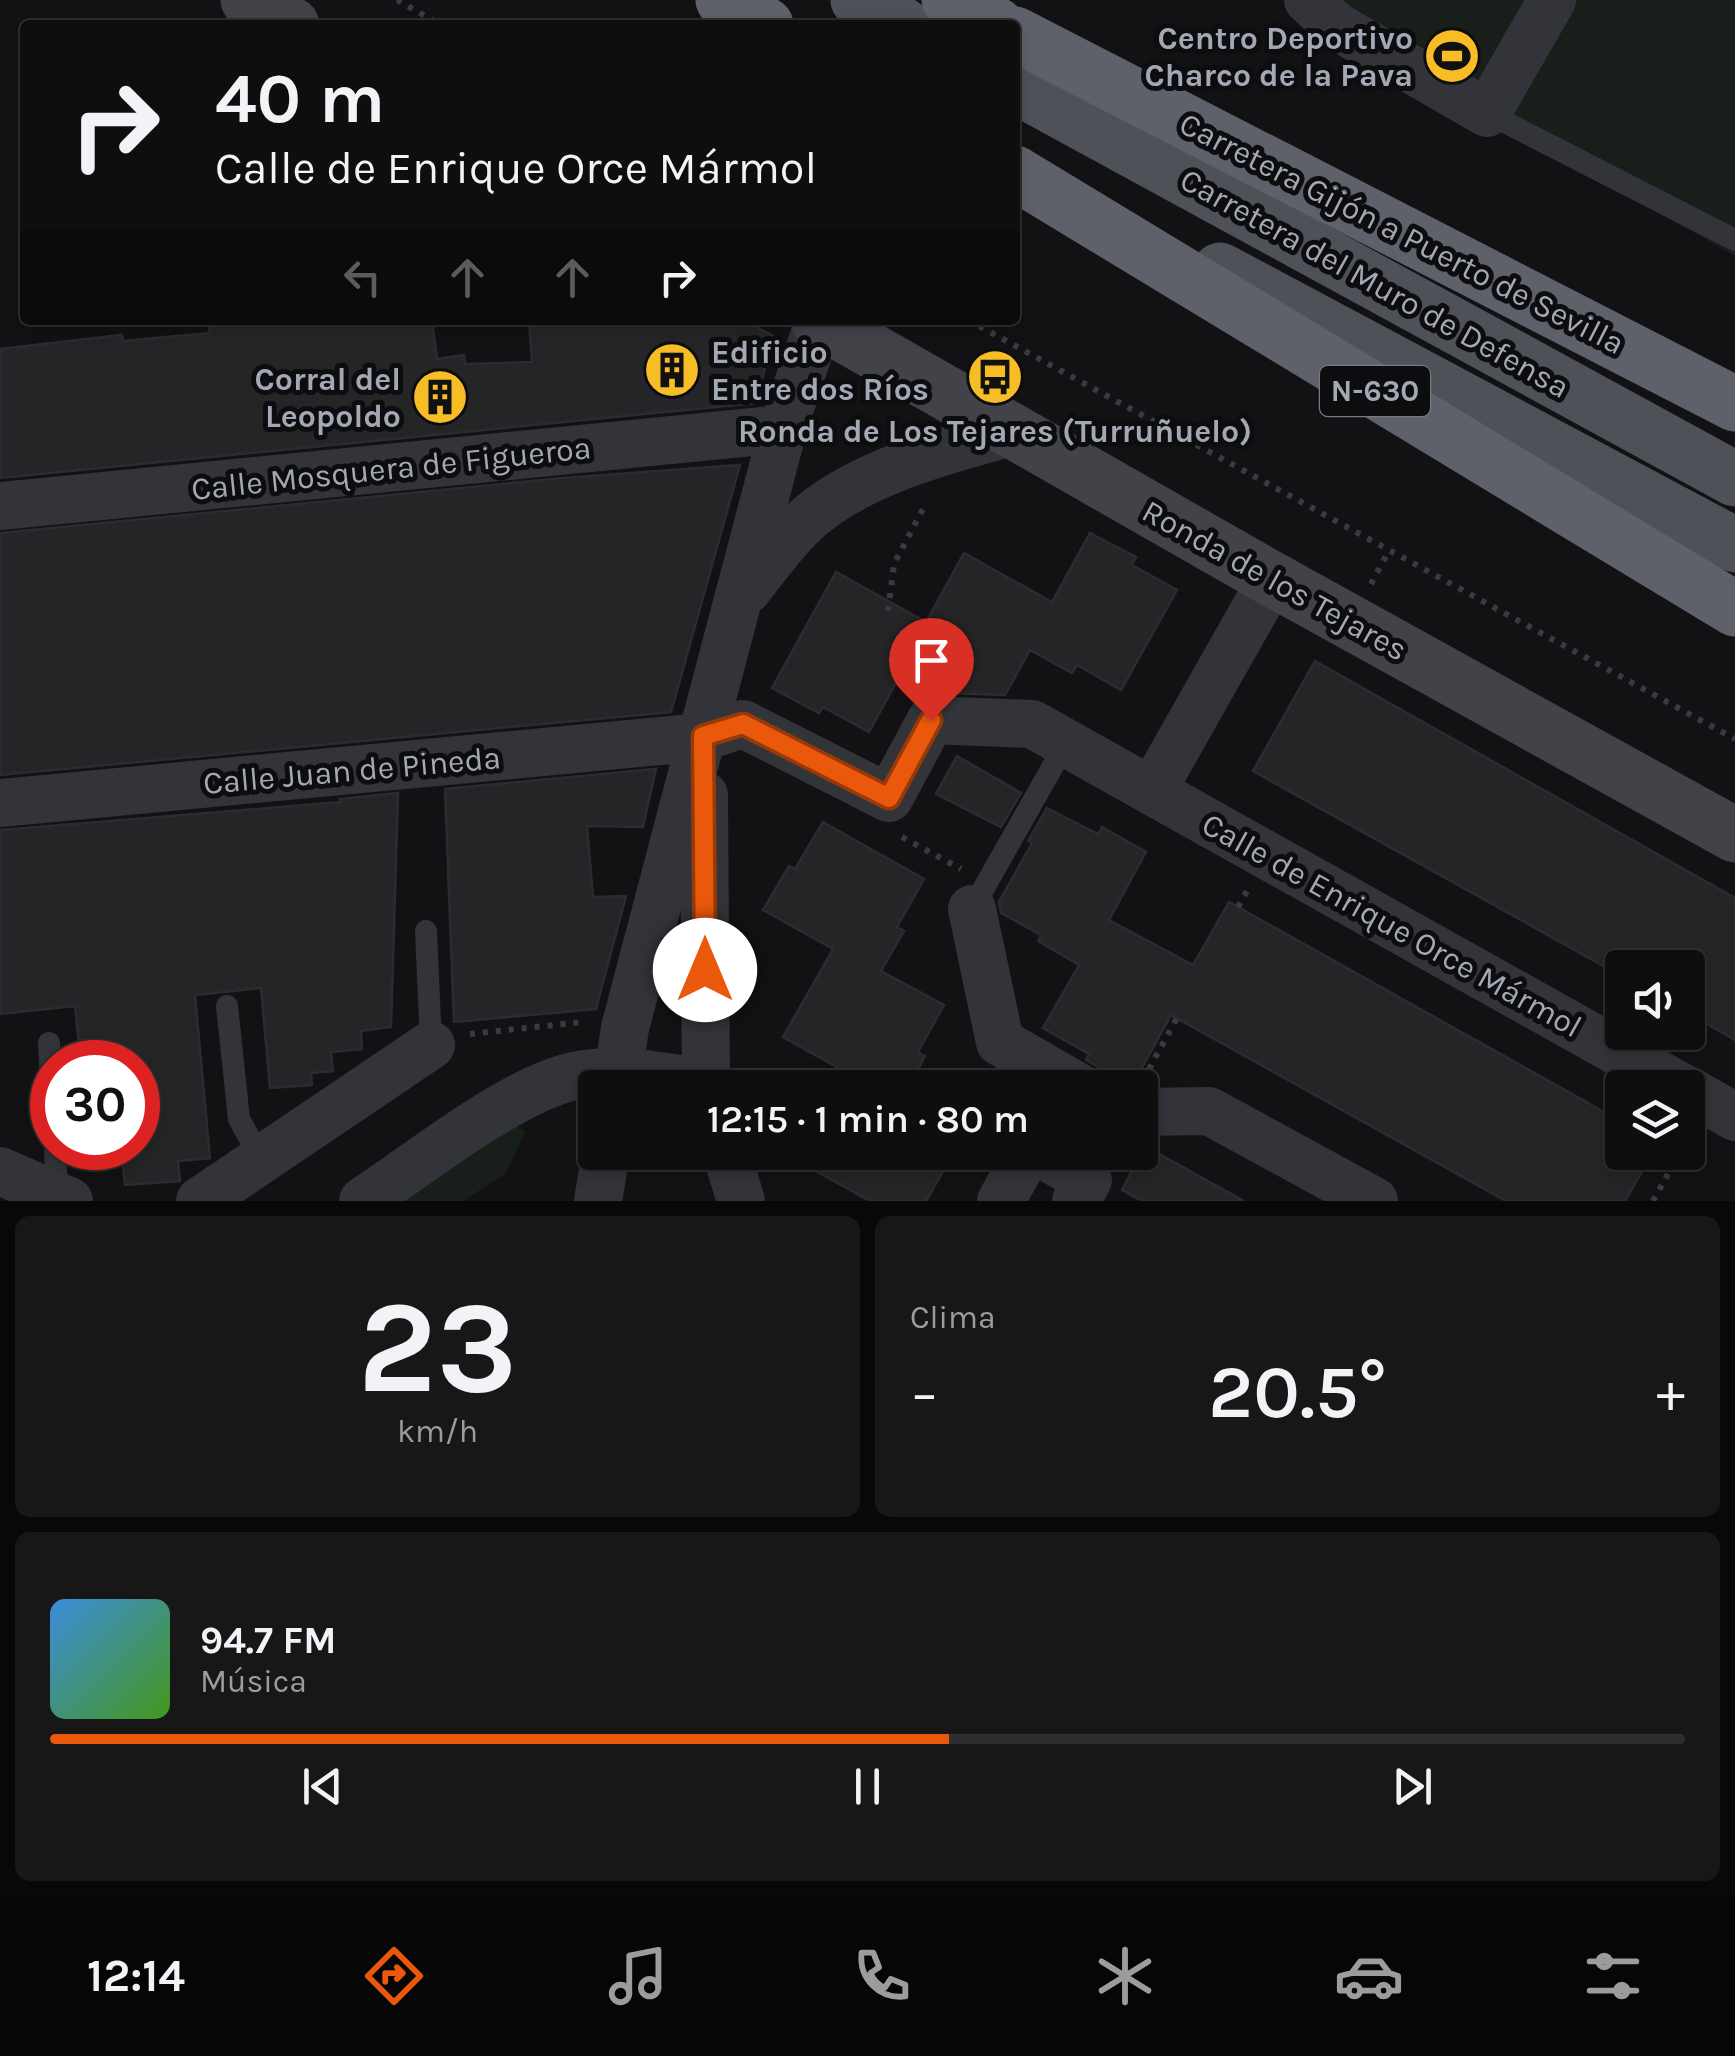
<!DOCTYPE html>
<html lang="es">
<meta charset="utf-8">
<style>
:root{--surface:#0e0e0f;--page:#171718;--text:#f1f3f6;--muted:#9b9c9e;--line:#2e2e2f;--accent:#ea580c}
body{margin:0;font-family:Karla,sans-serif;background:var(--page);color:var(--text);height:100vh;display:flex;flex-direction:column;font-size:38px;white-space:nowrap}
*{box-sizing:border-box;margin:0}
p{font-size:32px;color:var(--muted)}
.icon{flex:none;width:55px;height:55px;fill:none;stroke:currentColor;stroke-width:2;stroke-linecap:round;stroke-linejoin:round}
.map{position:relative;height:1201px;overflow:hidden}
.details{display:flex;flex-direction:column;gap:15px;padding:15px;background:#080808;flex:1}
.details>*{flex:none}
.top-card{position:absolute;left:20px;top:20px;width:1000px;height:305px;border-radius:10px;box-shadow:0 5px 15px #0003,0 0 0 2px var(--line);background:#0e0e0f;color:var(--text);overflow:hidden}
.buttons{position:absolute;left:1605px;top:950px;display:grid;gap:20px}
.buttons a{display:grid;place-items:center;width:100px;height:100px;border-radius:10px;background:var(--surface);box-shadow:0 5px 15px #0003,0 0 0 2px var(--line);font-size:50px}
.speed{position:absolute;left:30px;top:1040px;display:flex;gap:20px;font-size:50px;font-weight:700;text-align:center}
.speed>*{display:grid;place-content:center;width:130px;height:130px;border-radius:50%;background:var(--surface);box-shadow:0 5px 15px #0003,0 0 0 2px var(--line);line-height:1}
.speed .limit{border:15px solid #d22;background:#fff;color:#111}
.pin{position:absolute;display:grid;place-items:center;width:85px;height:85px;color:#fff;margin:-102px -42px;border-radius:50% 50% 50% 0;rotate:-45deg;box-shadow:0 0 10px #0007}
.pin .icon{rotate:45deg}
.me{position:absolute;width:110px;margin:-55px;rotate:0deg;stroke-linejoin:round;filter:drop-shadow(0 0 8px #0008)}
.turn{display:flex;align-items:center;gap:35px;height:210px;padding:0 30px;font-size:45px}
.turn .icon{width:130px;height:130px;stroke-width:2.5}
.turn b{display:block;font-size:70px;line-height:85px}
.lanes{display:flex;align-items:center;height:95px;padding:0 30px;background:#0003;justify-content:center;gap:50px;direction:ltr}
.lanes .off{opacity:.35}
.big{font-size:75px;font-weight:600;line-height:1.1}
.details .widget{flex:1;display:flex;flex-direction:column;justify-content:center;gap:15px;min-width:0;padding:0 35px;border-radius:15px;background:var(--page)}
.details .dial{align-items:center;gap:0}
.dial b{font-size:130px;line-height:1}
.song{display:flex;align-items:center;gap:30px}
.cover{width:120px;height:120px;border-radius:15px;background:linear-gradient(135deg,hsl(210 70% 55%),hsl(100 70% 35%))}
.played{height:10px;border-radius:5px;background:linear-gradient(90deg,var(--accent) 55%,var(--line) 55%)}
.keys{display:flex;justify-content:space-around;direction:ltr}
.heat{display:flex;justify-content:space-between;align-items:center;font-size:55px;direction:ltr}
.details .tiles{flex:1;display:grid;gap:15px;grid-template-columns:1fr 1fr}
.widget:last-child{grid-column:span 2}
.trip{position:absolute;left:578px;top:1070px;width:580px;height:100px;border-radius:10px;background:var(--surface);box-shadow:0 5px 15px #0003,0 0 0 2px var(--line);font-weight:600;line-height:100px;text-align:center}
.tab-bar{display:flex;height:160px;justify-content:space-around;align-items:center;background:#060606;color:var(--muted)}
.tab-bar .icon{width:70px;height:70px}
.tab-bar .current{color:var(--accent)}
.tab-bar b{font-size:45px;color:var(--text)}
.map>svg:first-child{display:block}
</style>
<div class="map">
<svg width="1735" height="1201" viewBox="0 0 1735 1201">
<rect width="100%" height="100%" fill="#121214"/>
<!-- green -->
<g fill="#181f1a">
<path d="M1282,0h453v256z"/>
<path d="M517,1125l8,7 -19,41 -43,28h-59z"/>
</g>
<!-- building -->
<g fill="#252528" stroke="#2c2c30" stroke-width="2.5">
<path d="M208,320h224l5,39 27,-4 1,9 67,-2 -3,-42h214l30,16 -17,67 -756,75v-129l122,-14 1,6 87,-8z"/>
<path d="M740,465l-69,247 -671,63v-242l563,-55z"/>
<path d="M1090,533l46,24 -4,8 45,25 -56,100 -44,-25 -5,8 -42,-23 -25,45 -60,-2 -42,-23 -34,62 -46,-25 -4,6 -47,-25 64,-116 90,50 38,-69 88,49z"/>
<path d="M1315,661l420,237v142l-47,-27v-45h-81l-354,-197z"/>
<path d="M957,756l64,37 -20,34 -65,-33z"/>
<path d="M656,769l-13,58 -56,-1 6,71 33,-1 -30,113 -142,13 -9,-233z"/>
<path d="M398,793l-7,234 -30,4 1,18 -31,3 2,19 -22,2 1,12 -42,3 -9,-100 -66,7 15,163 -32,3 2,20 -55,4 -4,-37h17v-86h-57l-6,-56 -75,8v-184l341,-28 -1,-3z"/>
<path d="M1047,808l51,26 4,-7 44,25 -37,68 84,45 36,-63 393,220v30h31l-28,49h-119l-335,-186 -39,71 -46,-26 3,-6 -46,-26 36,-63 -41,-24 3,-6 -40,-22 -2,-11 33,-59 -4,-2z"/>
<path d="M823,822l101,57 -27,48 7,4 -23,40 63,34 -26,47 7,4 -17,32h-34l-91,-51 50,-88 -70,-39 26,-44 6,3z"/>
<path d="M1145,1146l99,55h-102l-20,-11z"/>
<path d="M781,1152h173l-28,49h-56z"/>
</g>
<g fill="none" stroke-linecap="round" stroke-linejoin="round">
<!-- path -->
<g stroke="#393b40" stroke-width="6" stroke-dasharray="5 8" stroke-linecap="butt">
<path d="M397,0l44,25"/>
<path d="M968,320l767,419"/>
<path d="M1371,584l18,-34"/>
<path d="M888,611l6,-47 31,-59"/>
<path d="M902,837l59,32"/>
<path d="M1238,907l9,-16"/>
<path d="M470,1034l112,-12"/>
<path d="M1149,1069l28,-51"/>
<path d="M1653,1201l27,-49"/>
</g>
<!-- lane -->
<g stroke="#333439" stroke-width="22">
<path d="M1487,113l248,127"/>
<path d="M972,909l94,-166"/>
<path d="M426,931l5,114"/>
<path d="M227,1006l12,113 22,40"/>
<path d="M49,1043l3,63"/>
<path d="M55,1148l2,48"/>
</g>
<!-- street -->
<g stroke="#333439" stroke-width="48">
<path d="M1308,0l28,26 151,87 65,-113"/>
<path d="M0,506l783,-77"/>
<path d="M747,590c18,-22 35,-47 55,-66 51,-50 146,-75 214,-93"/>
<path d="M1152,791l120,-212"/>
<path d="M704,795l2,293"/>
<path d="M0,803l703,-66 40,-13 146,74 42,-78 101,4 651,364"/>
<path d="M972,909l28,133 80,46"/>
<path d="M616,1088l9,-60 158,-599 36,-108"/>
<path d="M1688,1090l47,27"/>
<path d="M1140,1112l69,-1 165,90"/>
<path d="M726,1152l15,49"/>
<path d="M1038,1152l50,28 -12,21"/>
<path d="M0,1171l69,30"/>
<path d="M200,1201l231,-156"/>
<path d="M363,1201c58,-38 146,-110 211,-125 43,-10 89,1 131,7"/>
<path d="M598,1201l8,-49"/>
<path d="M1001,1201l27,-49"/>
</g>
<!-- secondary -->
<g stroke="#414349" stroke-width="55">
<path d="M248,0l44,25"/>
<path d="M818,320l454,259 463,256"/>
</g>
<!-- primary -->
<g stroke="#4f5158" stroke-width="55">
<path d="M858,0l45,25"/>
<path d="M1015,86l720,393"/>
<path d="M1220,270l515,275"/>
</g>
<!-- highway -->
<g stroke="#5f616a" stroke-width="55">
<path d="M723,0l43,25"/>
<path d="M949,0l48,25"/>
<path d="M1015,34l720,370"/>
<path d="M1015,173l720,436"/>
</g>
</g>
<g fill="none" stroke-linecap="round" stroke-linejoin="round">
<!-- route casing -->
<g stroke="#983908" stroke-width="25">
<path id="route" d="M705,970l-2,-234 40,-12 146,74 42,-78"/>
</g>
<!-- route -->
<use href="#route" stroke="#ea580c" stroke-width="18"/>
</g>
<!-- icons -->
<defs>
<g id="stadium-disc" transform="scale(2.875)"><circle r="9.5" fill="#f7bd27" stroke="#0d0d0f"/><path d="M0-5a6.5 5 0 1 0 0 10a6.5 5 0 1 0 0-10ZM-3.5-1.8h7v3.6h-7Z" fill="#111"/></g>
<g id="building-disc" transform="scale(2.875)"><circle r="9.5" fill="#f7bd27" stroke="#0d0d0f"/><path d="M-4-6H4V6H1V3H-1V6H-4ZM-2.5-4.3h1.7v1.8h-1.7ZM.8-4.3h1.7v1.8H.8ZM-2.5-1h1.7V.8h-1.7ZM.8-1h1.7V.8H.8Z" fill="#111"/></g>
<g id="bus-disc" transform="scale(2.875)"><circle r="9.5" fill="#f7bd27" stroke="#0d0d0f"/><path d="M-5-6H5V4H4V6H2V4H-2V6H-4V4H-5ZM-3.5-4V0h7V-4ZM-3.5 1.2v1.5H-2V1.2ZM2 1.2v1.5H3.5V1.2Z" fill="#111"/></g>
</defs>
<g fill-rule="evenodd">
<use href="#stadium-disc" x="1452" y="56"/>
<use href="#building-disc" x="672" y="370"/>
<use href="#bus-disc" x="995" y="377"/>
<use href="#building-disc" x="440" y="397"/>
</g>
<g text-anchor="middle" stroke-width="10" stroke-linejoin="round" paint-order="stroke">
<!-- shield labels -->
<rect fill="#0d0d0f" stroke="#767a83" stroke-width="2.5" x="1320" y="366" width="110" height="50" rx="8"/>
<g font-size="30" font-weight="bold" fill="#a3a8b5">
<text x="1375" y="401">N-630</text>
</g>
<!-- poi labels -->
<g font-size="32" font-weight="bold" fill="#a3a8b5" stroke="#0d0d0f" text-anchor="end">
<text x="1413" y="49">Centro Deportivo<tspan x="1413" dy="37">Charco de la Pava</tspan></text>
<text x="711" y="363" text-anchor="start">Edificio<tspan x="711" dy="37">Entre dos Ríos</tspan></text>
<text x="401" y="390">Corral del<tspan x="401" dy="37">Leopoldo</tspan></text>
<text x="995" y="442" text-anchor="middle">Ronda de Los Tejares (Turruñuelo)</text>
</g>
<!-- street labels -->
<g font-size="32" fill="#a3a8b5" stroke="#0d0d0f">
<text transform="translate(1402 233) rotate(27)" y="11">Carretera Gijón a Puerto de Sevilla</text>
<text transform="translate(1375 283) rotate(29)" y="11">Carretera del Muro de Defensa</text>
<text transform="translate(391 468) rotate(-6)" y="11">Calle Mosquera de Figueroa</text>
<text transform="translate(1275 580) rotate(29)" y="11">Ronda de los Tejares</text>
<text transform="translate(352 770) rotate(-5)" y="11">Calle Juan de Pineda</text>
<text transform="translate(1392 925) rotate(29)" y="11">Calle de Enrique Orce Mármol</text>
</g>
</g>
</svg>
<div class="buttons">
<a><svg class="icon" aria-label="sound" viewBox="0 0 24 24"><path d="M4 9h4l5-4v14l-5-4H4zM17 9q2 3 0 6"/></svg></a>
<a><svg class="icon" aria-label="layers" viewBox="0 0 24 24"><path d="M12 4l9 5-9 5-9-5zM3 14l9 5 9-5"/></svg></a>
</div>
<div class="speed"><div class="limit">30</div></div>
<div class="pin" style="left:931px;top:720px;background:#d93025"><svg class="icon" aria-label="arrive" viewBox="0 0 24 24"><path d="M6 21V4h12l-3 4 3 4H6"/></svg></div>
<svg class="me" style="left:705px;top:970px" viewBox="-20 -20 40 40"><circle r="19" fill="#fff"/><path d="M0-13L10 11 0 6-10 11z" fill="#ea580c"/></svg>
<div class="trip">12:15 · 1 min · 80 m</div>
<div class="top-card">
<div class="turn"><svg class="icon" aria-label="right" viewBox="0 0 24 24"><path d="M7 20v-9h11M14 6l5 5-5 5"/></svg><div><b>40 m</b>Calle de Enrique Orce Mármol</div></div>
<div class="lanes"><svg class="icon off" aria-label="left" viewBox="0 0 24 24"><path d="M17 20v-9H6M10 6l-5 5 5 5"/></svg><svg class="icon off" aria-label="ahead" viewBox="0 0 24 24"><path d="M12 20V5M6 11l6-6 6 6"/></svg><svg class="icon off" aria-label="ahead" viewBox="0 0 24 24"><path d="M12 20V5M6 11l6-6 6 6"/></svg><svg class="icon" aria-label="right" viewBox="0 0 24 24"><path d="M7 20v-9h11M14 6l5 5-5 5"/></svg></div>
</div>
</div>
<section class="details">
<div class="tiles">
<div class="widget dial"><b>23</b><p>km/h</p></div>
<div class="widget"><p>Clima</p>
<div class="heat"><a>−</a><b class="big">20.5°</b><a>+</a></div>
</div>
<div class="widget">
<div class="song"><i class="cover"></i><div><b>94.7 FM</b><p>Música</p></div></div>
<div class="played"></div>
<div class="keys"><svg class="icon" aria-label="previous" viewBox="0 0 24 24"><path d="M18 5L8 12l10 7zM5 5v14"/></svg><svg class="icon" aria-label="pause" viewBox="0 0 24 24"><path d="M8 5v14M16 5v14"/></svg><svg class="icon" aria-label="next" viewBox="0 0 24 24"><path d="M6 5l10 7-10 7zM19 5v14"/></svg></div>
</div>
</div>
</section>
<nav class="tab-bar">
<b>12:14</b>
<svg class="icon current" aria-label="directions" viewBox="0 0 24 24"><path d="M12 3l9 9-9 9-9-9zM9 14v-3h6M13 9l2 2-2 2"/></svg>
<svg class="icon" aria-label="music" viewBox="0 0 24 24"><path d="M9 18V5l10-2v13"/><circle cx="6" cy="18" r="3"/><circle cx="16" cy="16" r="3"/></svg>
<svg class="icon" aria-label="phone" viewBox="0 0 24 24"><path d="M5 4h4l2 5-3 2q2 4 5 5l2-3 5 2v4C11 20 4 13 5 4z"/></svg>
<svg class="icon" aria-label="climate" viewBox="0 0 24 24"><path d="M12 3v18M4 7l16 10M4 17L20 7"/></svg>
<svg class="icon" aria-label="car" viewBox="0 0 24 24"><path d="M5 17H2v-5l4-1 3-4h7l3 4 3 1v5h-3M9 17h6M6 11h13"/><circle cx="7" cy="17" r="2"/><circle cx="17" cy="17" r="2"/></svg>
<svg class="icon" aria-label="filters" viewBox="0 0 24 24"><path d="M4 7h16M4 17h16"/><circle cx="9" cy="7" r="2"/><circle cx="15" cy="17" r="2"/></svg>
</nav>
